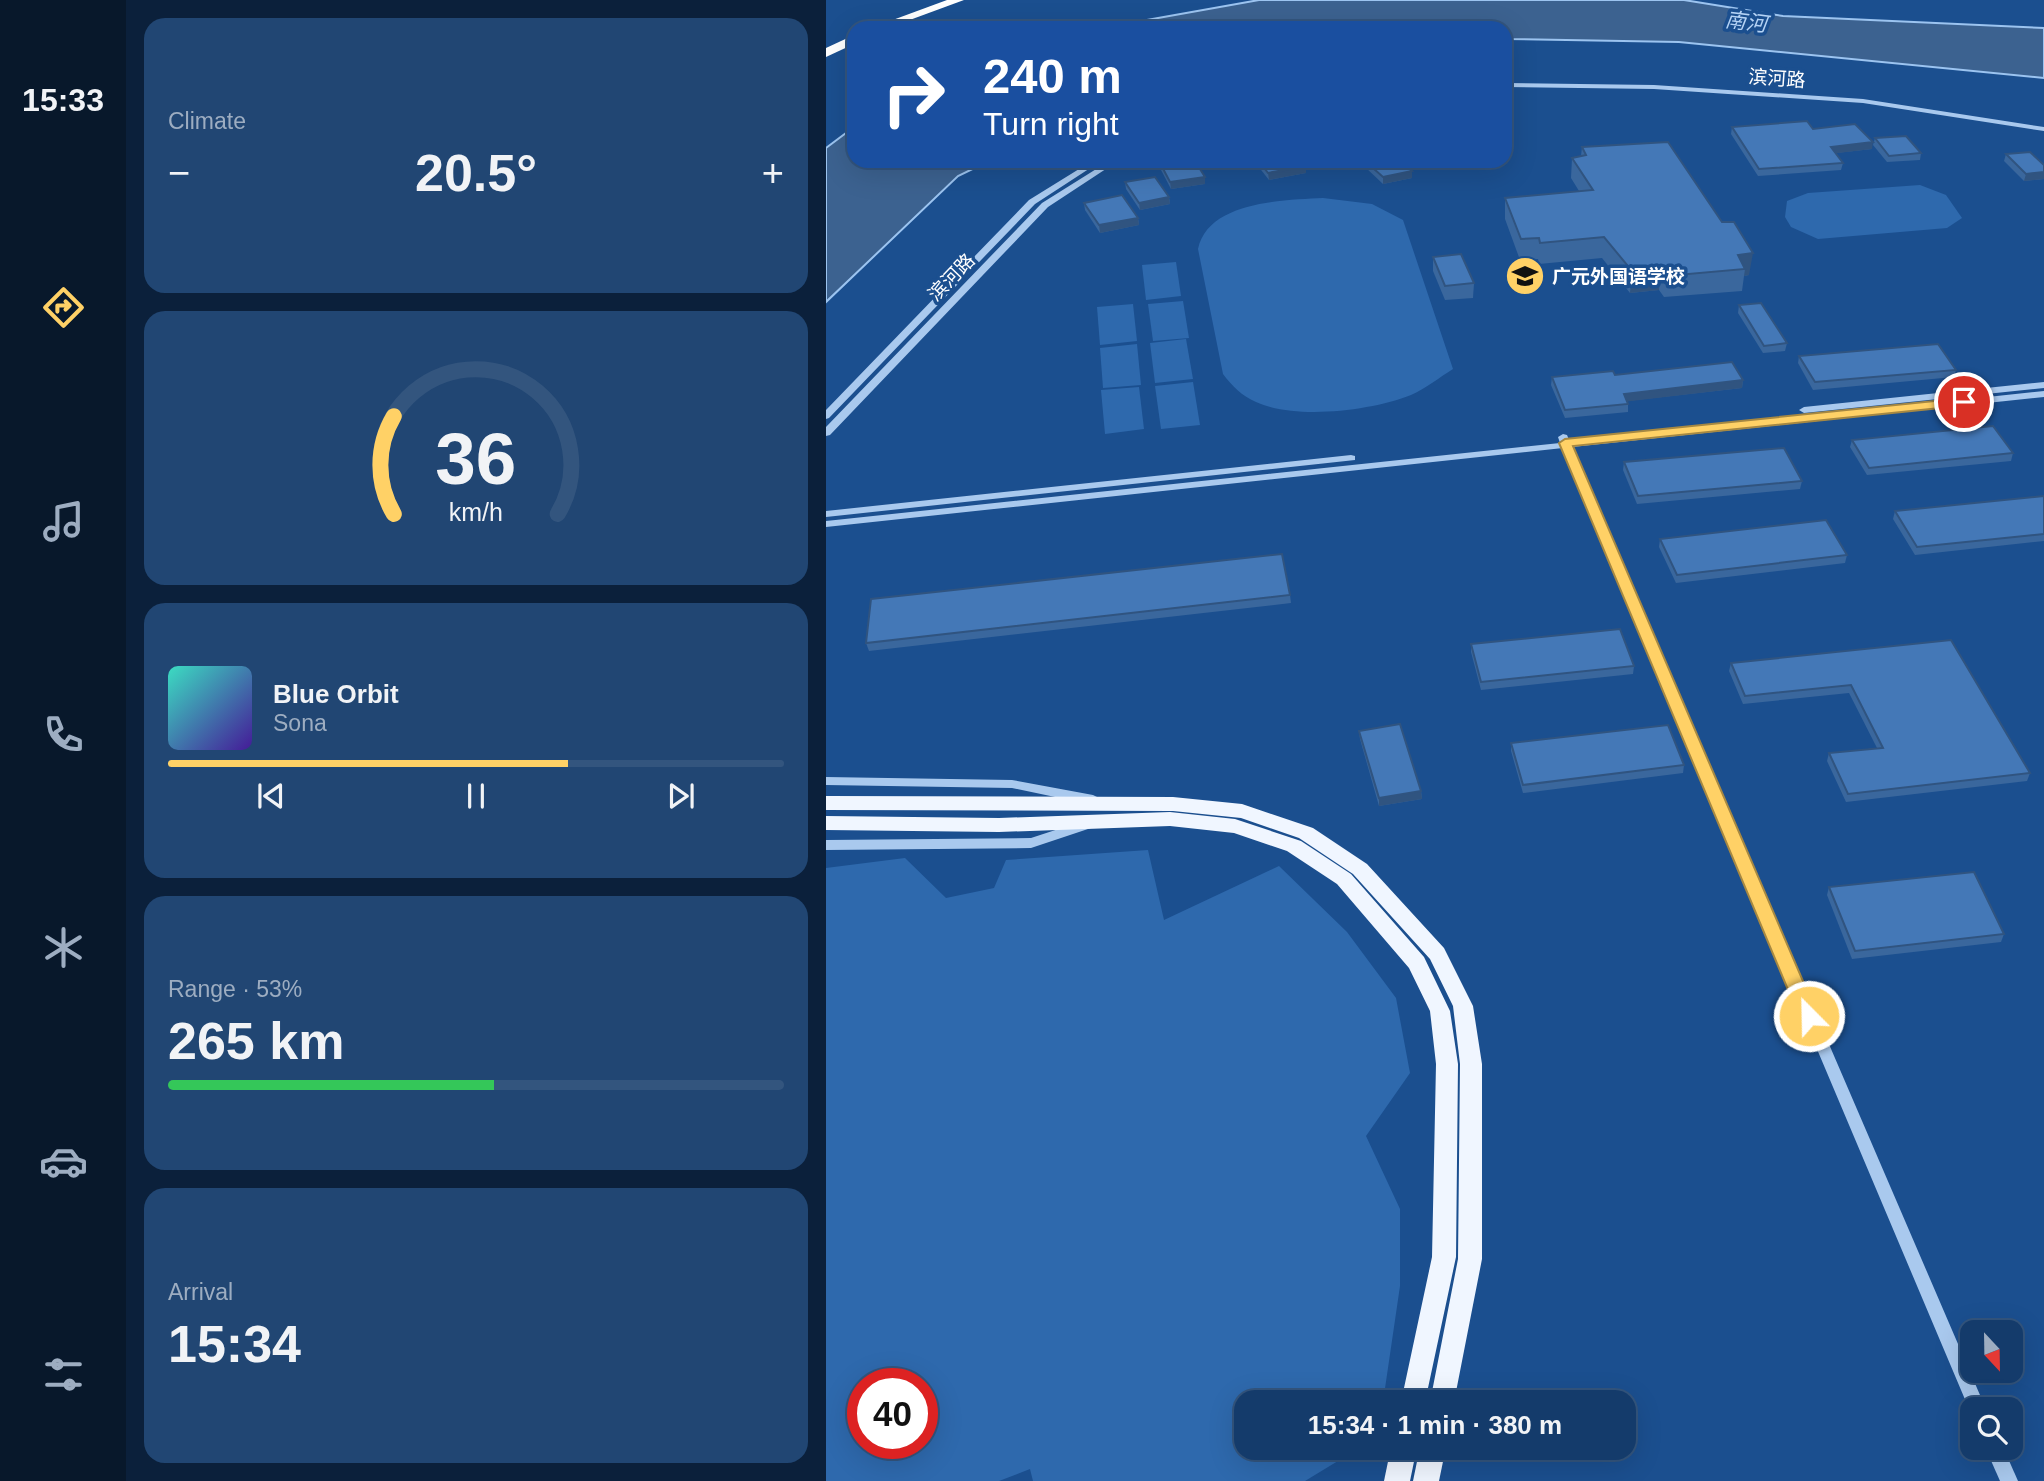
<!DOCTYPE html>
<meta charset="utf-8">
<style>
:root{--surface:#143b6b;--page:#214673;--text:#f1f3f6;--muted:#9dadc1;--line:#33557e;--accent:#ffd166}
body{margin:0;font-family:Helvetica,"Noto Sans SC",sans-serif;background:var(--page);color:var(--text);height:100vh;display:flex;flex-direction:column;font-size:26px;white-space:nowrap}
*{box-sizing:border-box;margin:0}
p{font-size:23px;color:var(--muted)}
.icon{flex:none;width:38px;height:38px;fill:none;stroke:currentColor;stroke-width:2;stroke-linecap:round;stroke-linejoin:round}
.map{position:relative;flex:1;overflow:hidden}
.side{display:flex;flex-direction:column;gap:18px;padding:18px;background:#0b203b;width:700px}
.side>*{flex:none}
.banner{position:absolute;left:21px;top:21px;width:665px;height:147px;border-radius:21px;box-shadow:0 7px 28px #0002,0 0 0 2px var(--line);background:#1a4fa0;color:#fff;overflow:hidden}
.needle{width:46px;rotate:158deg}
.fabs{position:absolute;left:1134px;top:1320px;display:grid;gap:14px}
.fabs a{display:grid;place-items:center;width:63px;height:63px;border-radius:14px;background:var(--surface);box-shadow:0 7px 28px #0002,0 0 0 2px var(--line);font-size:35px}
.speed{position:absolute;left:21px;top:1368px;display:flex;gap:14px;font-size:35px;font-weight:700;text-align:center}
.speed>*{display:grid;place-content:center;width:91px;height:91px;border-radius:50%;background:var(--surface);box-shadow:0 7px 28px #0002,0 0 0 2px var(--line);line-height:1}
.speed .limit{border:10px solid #d22;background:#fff;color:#111}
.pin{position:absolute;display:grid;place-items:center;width:60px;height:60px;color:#fff;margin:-30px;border:4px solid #fff;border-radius:50%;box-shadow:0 2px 7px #0007}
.me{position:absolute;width:77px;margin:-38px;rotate:337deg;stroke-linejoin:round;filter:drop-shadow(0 0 5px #0008)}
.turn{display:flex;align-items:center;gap:24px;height:147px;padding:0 21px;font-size:32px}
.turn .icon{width:91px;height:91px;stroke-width:2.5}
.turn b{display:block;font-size:49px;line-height:60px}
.big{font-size:52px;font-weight:700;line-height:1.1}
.side .tile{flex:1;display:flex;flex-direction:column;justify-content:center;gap:10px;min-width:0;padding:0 24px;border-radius:21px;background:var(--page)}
.side .dial{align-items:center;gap:0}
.dial svg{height:182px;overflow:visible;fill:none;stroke:var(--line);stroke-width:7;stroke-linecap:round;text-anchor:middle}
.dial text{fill:var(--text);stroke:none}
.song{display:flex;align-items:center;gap:21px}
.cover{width:84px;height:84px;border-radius:10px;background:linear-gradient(135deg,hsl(170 70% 55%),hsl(260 70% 35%))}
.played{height:7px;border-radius:4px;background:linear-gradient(90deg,var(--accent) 65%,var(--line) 65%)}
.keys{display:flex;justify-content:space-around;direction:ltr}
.heat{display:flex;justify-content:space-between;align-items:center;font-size:38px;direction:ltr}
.charge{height:10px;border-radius:5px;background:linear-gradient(90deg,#34c759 53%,var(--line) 0)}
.trip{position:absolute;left:408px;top:1390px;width:402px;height:70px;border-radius:21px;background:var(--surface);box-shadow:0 7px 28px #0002,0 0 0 2px var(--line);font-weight:700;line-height:70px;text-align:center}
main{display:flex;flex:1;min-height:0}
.tabs{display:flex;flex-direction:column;width:126px;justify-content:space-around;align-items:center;background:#08182b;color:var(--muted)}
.tabs .icon{width:49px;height:49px}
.tabs .current{color:var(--accent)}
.tabs b{font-size:32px;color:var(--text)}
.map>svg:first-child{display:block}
</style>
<main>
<nav class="tabs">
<b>15:33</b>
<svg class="icon current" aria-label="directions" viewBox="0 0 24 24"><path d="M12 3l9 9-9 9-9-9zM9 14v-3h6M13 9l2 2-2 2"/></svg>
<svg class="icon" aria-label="music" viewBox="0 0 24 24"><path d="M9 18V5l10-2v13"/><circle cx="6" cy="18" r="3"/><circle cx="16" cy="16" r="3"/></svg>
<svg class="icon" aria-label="phone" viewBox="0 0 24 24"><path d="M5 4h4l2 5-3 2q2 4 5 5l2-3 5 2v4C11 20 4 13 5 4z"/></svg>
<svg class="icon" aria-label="climate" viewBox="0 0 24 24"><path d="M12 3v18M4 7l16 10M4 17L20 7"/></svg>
<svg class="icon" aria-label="car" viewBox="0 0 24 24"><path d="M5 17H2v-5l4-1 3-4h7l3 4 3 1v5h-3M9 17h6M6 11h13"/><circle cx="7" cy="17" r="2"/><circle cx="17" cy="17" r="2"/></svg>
<svg class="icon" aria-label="filters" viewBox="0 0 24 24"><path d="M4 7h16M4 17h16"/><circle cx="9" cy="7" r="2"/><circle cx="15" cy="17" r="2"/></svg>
</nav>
<section class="side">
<div class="tile"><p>Climate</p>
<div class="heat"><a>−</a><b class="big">20.5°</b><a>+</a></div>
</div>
<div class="tile dial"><svg viewBox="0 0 100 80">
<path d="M14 69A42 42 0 1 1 86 69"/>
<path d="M14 69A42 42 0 0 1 14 26" stroke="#ffd166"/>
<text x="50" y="56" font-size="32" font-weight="700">36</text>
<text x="50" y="72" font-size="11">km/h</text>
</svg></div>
<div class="tile">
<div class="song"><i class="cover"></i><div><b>Blue Orbit</b><p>Sona</p></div></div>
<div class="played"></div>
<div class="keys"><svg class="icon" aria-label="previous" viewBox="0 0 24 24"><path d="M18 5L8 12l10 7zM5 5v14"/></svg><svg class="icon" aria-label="pause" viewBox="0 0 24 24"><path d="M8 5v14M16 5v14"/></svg><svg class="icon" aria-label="next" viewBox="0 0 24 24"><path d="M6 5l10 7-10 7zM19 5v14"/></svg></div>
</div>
<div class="tile"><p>Range · 53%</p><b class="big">265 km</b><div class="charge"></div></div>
<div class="tile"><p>Arrival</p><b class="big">15:34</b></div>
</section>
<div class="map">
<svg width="1218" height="1481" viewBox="0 0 1218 1481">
<rect width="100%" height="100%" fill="#1b4f8f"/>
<!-- green -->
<g fill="#2e69ad" fill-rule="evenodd">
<path d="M1094,185l26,10 16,23 -15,10 -129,11 -27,-12 -6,-10 2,-16 21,-8z"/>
<path d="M497,198l49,6 31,16 50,149c-13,8 -28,20 -42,26 -40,16 -116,25 -155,7 -14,-6 -24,-16 -33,-28l-25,-125c10,-48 86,-49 125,-51z"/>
<path d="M350,262l5,34 -35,4 -4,-35z"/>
<path d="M357,301l6,37 -36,3 -5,-37z"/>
<path d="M307,304l4,37 -37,4 -3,-38z"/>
<path d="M360,339l7,40 -38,4 -5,-40z"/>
<path d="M311,344l4,41 -38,3 -3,-40z"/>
<path d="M367,382l7,43 -39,4 -6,-43z"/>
<path d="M313,387l5,42 -39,5 -4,-44z"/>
<path d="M322,850l16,70 115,-54 68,66 49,66 14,75 -44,63 34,73v77l-17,116h-137v45h115l-56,34h-272l-3,-12 -31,12h-173v-613l79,-10 41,40 48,-10 12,-28zM37,1384h59v60h-59z"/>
</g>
<!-- water -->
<g fill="#3c6290" stroke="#9cc4f0" stroke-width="2">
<path d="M433,0h425l99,16 261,12v50l-365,-36 -174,-3v-11h-403z"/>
<path d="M28,127v34h135l-31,15 -132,126v-154z"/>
</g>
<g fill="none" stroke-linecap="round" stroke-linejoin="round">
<!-- minor -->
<g fill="#a9c9ee" fill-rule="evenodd">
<path d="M679,83l149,2 209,14 181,28v4l-181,-28 -209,-14 -149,-2z"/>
<path d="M266,161h9l-66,43 -206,214 -3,1v-9l203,-210z"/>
<path d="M283,161h9l-70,46 -218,228 -4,1v-9l216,-224z"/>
<path d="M1218,382v6l-240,25 -5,-3 5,-3z"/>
<path d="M1218,391v6l-472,50 414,962h-14v7l-409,-968 -737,79v-6l734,-78 -2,-6 5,-3 4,1 3,7z"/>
<path d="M525,455l4,1v4l-529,57v-6z"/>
<path d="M0,777l186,3 81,15 4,2 2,3 -2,3 -4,2 -81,-17 -186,-3z"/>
<path d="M263,819l5,2 1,3 -1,3 -63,21 -205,2v-10l205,-2z"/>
<path d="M1159,1447h18l15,34h-18z"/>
</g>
<!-- major -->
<g fill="#f0f6ff" fill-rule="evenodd">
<path d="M0,796l347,1 69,7 71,24 54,36 77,84 29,58 9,58v195l-28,143h-24l28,-143 2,-195 -7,-58 -23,-47 -77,-85 -54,-36 -58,-20 -68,-7 -347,-1z"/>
<path d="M344,812l65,7 66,22 50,33 73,83 26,54 8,53 -2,193 -31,145h-24l31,-145 4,-193 -6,-53 -21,-43 -72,-84 -50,-33 -53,-18 -64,-7 -171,6 -173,-2v-14l173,2z"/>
<path d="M565,1447h26l-7,34h-26z"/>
<path d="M594,1447h26l-7,34h-26z"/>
</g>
<!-- highway -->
<g fill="#fff" fill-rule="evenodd">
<path d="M121,0h17l-76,28h-17z"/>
<path d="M28,35v9l-28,13v-9z"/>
</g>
</g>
<!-- wall -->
<g fill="#3a679d">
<path d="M906,127l81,2 59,20 -36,4 7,10 -2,7 -83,6 -27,-42z"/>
<path d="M1049,138l46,15 -1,7 -33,2 -14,-17z"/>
<path d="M842,142l81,133 -5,1 -2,15 -78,6 -5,-7 -29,3 -28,-35 -63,6 -1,-5 -18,1 -15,-41v-21l74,-7 -8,-13 1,-20 9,-2 1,-9z"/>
<path d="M1180,154l38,11v14l-20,2 -20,-20z"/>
<path d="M333,161l46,16v7l-34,5 -11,-21z"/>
<path d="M428,161h48l4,12 -37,7z"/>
<path d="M537,161h38l11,17 -29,6 -19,-18z"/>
<path d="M299,182l44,15 1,7 -30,6 -14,-21z"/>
<path d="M258,203l54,15 1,7 -39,8 -15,-23z"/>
<path d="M607,257l41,26 -1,15 -28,2 -12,-29z"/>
<path d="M913,305l48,38 -2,8 -22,2 -25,-40z"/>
<path d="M973,356l157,14 -2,7 -141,13 -15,-27z"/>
<path d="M789,375l128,5 -1,8 -115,13 1,3v8l-63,6 -14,-33 1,-8z"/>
<path d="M1026,440l161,13 -2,8 -144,14 -17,-28z"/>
<path d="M798,462l178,19 -2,8 -163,15 -14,-34z"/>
<path d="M1218,496v45l-129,14 -22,-36 2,-8z"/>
<path d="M834,539l187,16 -2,8 -169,20 -17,-36z"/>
<path d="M464,595l1,8 -422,48 -3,-8z"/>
<path d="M1125,640l79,133 -3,8 -181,21 -19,-41 2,-8 48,-5 -28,-55 -106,11 -14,-33 2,-8z"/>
<path d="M645,644l163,22 -1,8 -152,16 -10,-38z"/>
<path d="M533,731l62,60 1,8 -43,7 -19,-67z"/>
<path d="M685,743l173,22 -1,8 -160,20 -12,-42z"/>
<path d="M1003,887l175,47 -3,8 -149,17 -25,-64z"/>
</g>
<!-- shaded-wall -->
<g fill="#305480">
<path d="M1047,142l-1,7 -42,5 1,-7z"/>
<path d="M380,161h26v2l-26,4z"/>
<path d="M581,161h20l-20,4z"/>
<path d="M480,166v7l-37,7 -1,-7z"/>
<path d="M586,171v7l-29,6v-7z"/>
<path d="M1218,172v7l-20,2 2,-7z"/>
<path d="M379,177v7l-34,5 -1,-7z"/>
<path d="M343,197l1,7 -30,6 -1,-7z"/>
<path d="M312,218l1,7 -39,8 -1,-8z"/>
<path d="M927,253l-4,22 -5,1 1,-7 -7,-14z"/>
<path d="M835,268l-2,22 -29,3 2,-22z"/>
<path d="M917,380l-1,8 -119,14 1,-8z"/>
<path d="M595,791l1,8 -43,7v-8z"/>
</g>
<!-- building -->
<g fill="#4478b7" stroke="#305480" stroke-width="2">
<path d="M981,121l6,8 42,-5 18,18 -42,5 12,16 -84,6 -27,-42z"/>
<path d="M1080,136l15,17 -32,3 -14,-18z"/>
<path d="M842,142l54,80h12l19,31 -15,2 7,14 -79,7 -5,-8 -29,3 -28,-34 -64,6 -1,-5 -18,1 -16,-41 88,-8 -21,-32 14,-3 -4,-8z"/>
<path d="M1204,152l14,13v7l-18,2 -20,-20z"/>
<path d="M333,161h36l10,16 -35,5z"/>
<path d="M433,161h43l4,5 -38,7z"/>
<path d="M539,161h36l11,10 -29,6z"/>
<path d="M329,177l14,20 -30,6 -14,-21z"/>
<path d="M296,195l16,23 -39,7 -15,-22z"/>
<path d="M635,254l13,29 -29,3 -12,-29z"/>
<path d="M935,303l26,40 -23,3 -25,-41z"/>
<path d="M1112,344l18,26 -141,12 -16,-26z"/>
<path d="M906,362l11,18 -119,14 4,10 -63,6 -13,-33 61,-6 2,4z"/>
<path d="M1167,426l20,27 -144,15 -17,-28z"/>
<path d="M958,448l18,33 -164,15 -14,-34z"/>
<path d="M1218,496v38l-127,13 -22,-36z"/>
<path d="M1000,520l21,35 -170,20 -17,-36z"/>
<path d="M456,554l8,41 -424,48 5,-44z"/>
<path d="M794,629l14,37 -153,16 -10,-38z"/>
<path d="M1125,640l79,133 -182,21 -19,-41 54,-5 -32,-63 -106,11 -14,-33z"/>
<path d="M574,724l21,67 -42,7 -20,-67z"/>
<path d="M842,725l16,40 -161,20 -12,-42z"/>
<path d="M1148,872l30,62 -149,17 -26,-64z"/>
</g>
<!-- route -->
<path fill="#ffd166" stroke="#a68842" stroke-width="2" d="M1138,398l5,1v6l-396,41 245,570 -3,5 -6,2 -7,-2 -3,-5 -240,-573 6,-4z"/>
<!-- icons -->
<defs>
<g id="school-disc" transform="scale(2.0125)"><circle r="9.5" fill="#ffd166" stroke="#1b4f8f"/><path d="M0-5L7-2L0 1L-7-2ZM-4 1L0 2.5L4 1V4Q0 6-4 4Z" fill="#111"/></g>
</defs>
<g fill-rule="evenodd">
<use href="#school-disc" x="699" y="276"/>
</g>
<g text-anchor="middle" stroke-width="7" stroke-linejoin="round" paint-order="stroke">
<!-- far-street labels -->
<g font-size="19" fill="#fff" stroke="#1b4f8f">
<text transform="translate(951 78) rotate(4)" y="7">滨河路</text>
<text transform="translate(125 277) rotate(-46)" y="7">滨河路</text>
</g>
<!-- far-poi labels -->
<g font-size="19" font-weight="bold" fill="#fff" stroke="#1b4f8f" text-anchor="start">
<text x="726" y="283">广元外国语学校</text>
</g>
<!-- far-water labels -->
<g font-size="21" font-style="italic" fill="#b5d3f5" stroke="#1b4f8f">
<text transform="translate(920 22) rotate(7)" y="7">南河</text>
</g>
</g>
</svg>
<div class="fabs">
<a><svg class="needle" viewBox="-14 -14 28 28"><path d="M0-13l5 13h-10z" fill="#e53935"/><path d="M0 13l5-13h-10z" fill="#9dadc1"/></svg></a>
<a><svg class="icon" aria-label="search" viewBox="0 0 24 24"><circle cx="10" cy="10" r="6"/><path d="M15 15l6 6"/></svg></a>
</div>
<div class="speed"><div class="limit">40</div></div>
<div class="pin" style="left:1138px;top:402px;background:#d93025"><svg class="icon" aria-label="arrive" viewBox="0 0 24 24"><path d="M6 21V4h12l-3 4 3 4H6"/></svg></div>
<svg class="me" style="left:983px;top:1016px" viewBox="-20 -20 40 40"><circle r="17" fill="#ffd166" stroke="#fff" stroke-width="3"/><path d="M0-11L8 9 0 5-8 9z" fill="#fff"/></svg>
<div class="trip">15:34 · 1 min · 380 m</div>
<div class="banner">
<div class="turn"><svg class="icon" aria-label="right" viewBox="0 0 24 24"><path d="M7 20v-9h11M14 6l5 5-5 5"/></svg><div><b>240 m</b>Turn right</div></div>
</div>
</div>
</main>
